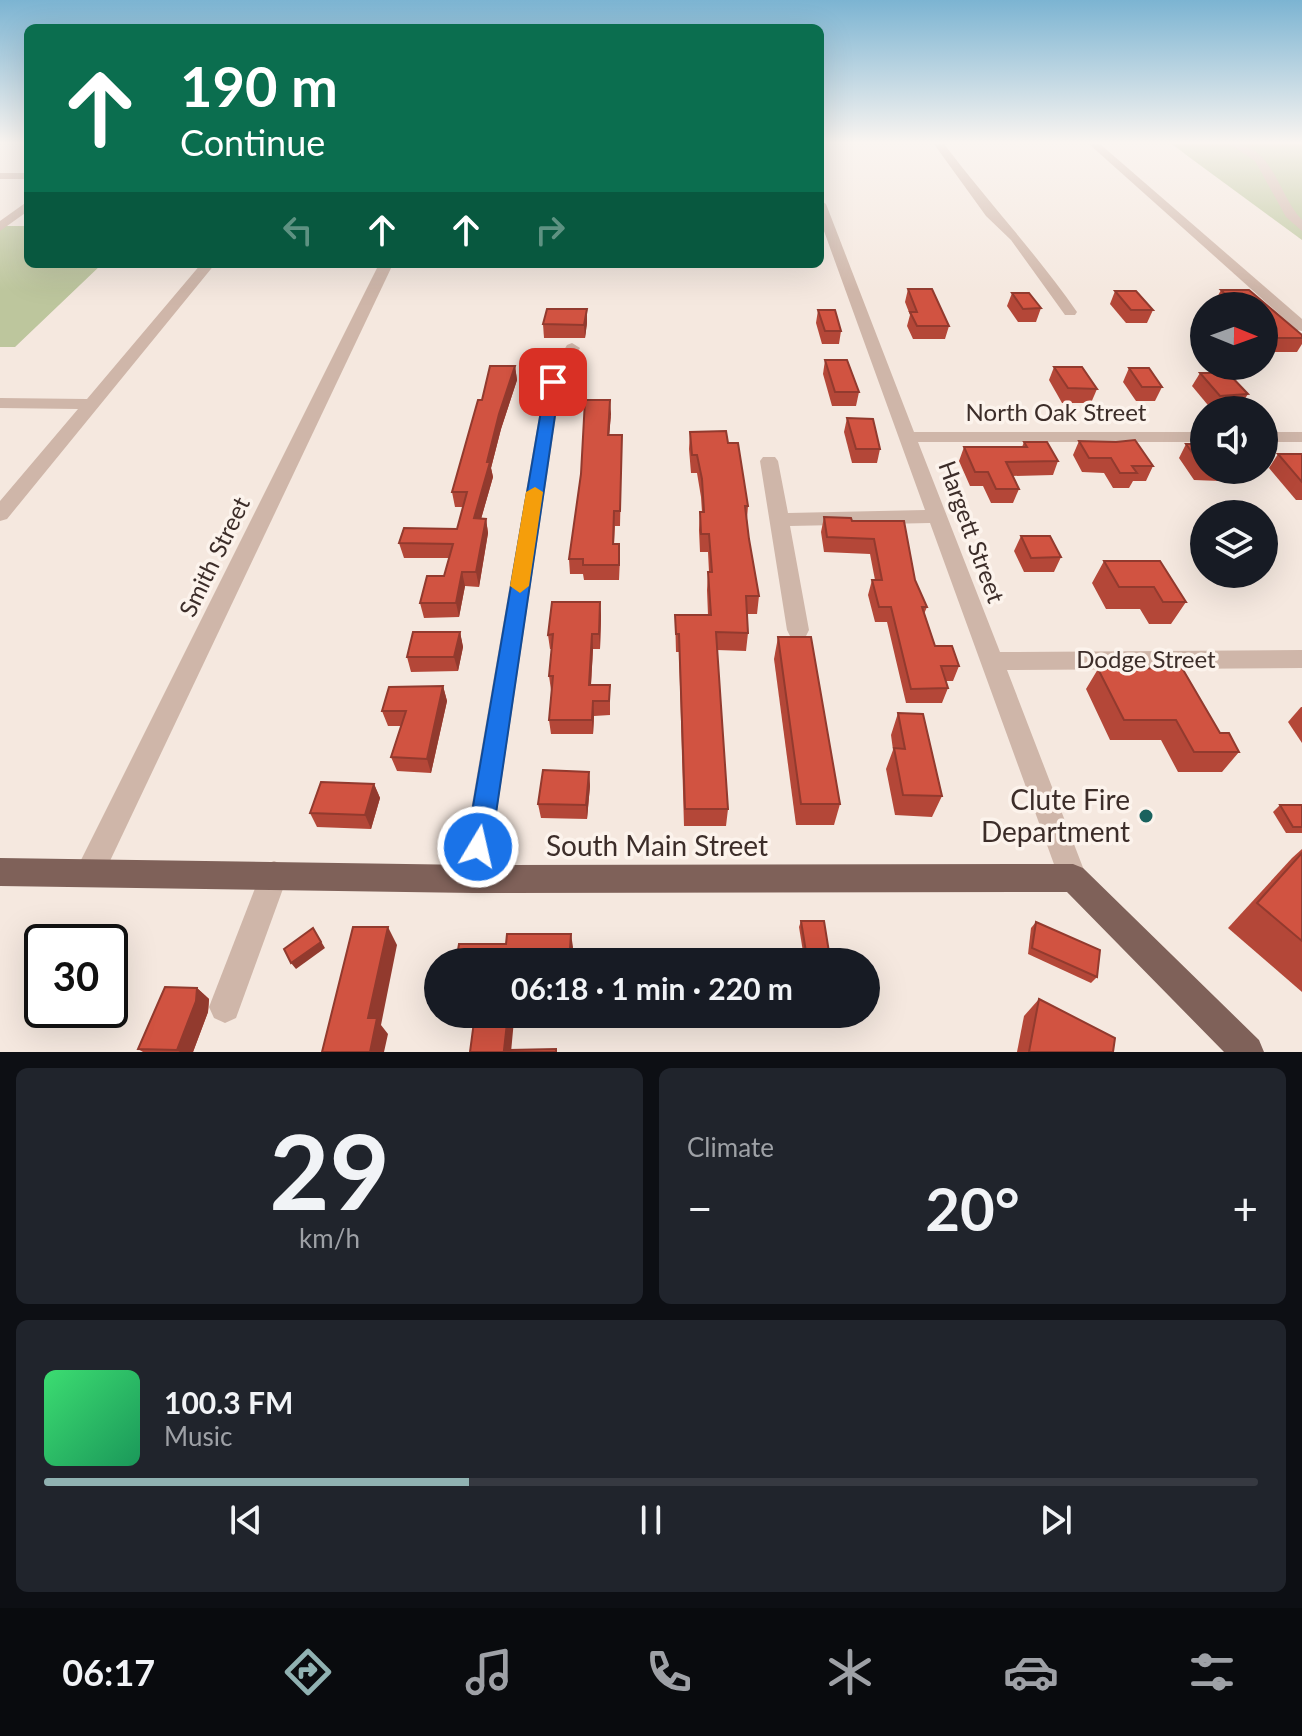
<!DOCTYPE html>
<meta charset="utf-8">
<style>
:root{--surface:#171b24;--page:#20242c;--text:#f1f3f6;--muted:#9ea1a6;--line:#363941;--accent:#90b2b2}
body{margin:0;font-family:Lato,sans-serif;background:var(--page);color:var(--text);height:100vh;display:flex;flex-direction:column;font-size:30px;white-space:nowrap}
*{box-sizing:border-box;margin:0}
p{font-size:26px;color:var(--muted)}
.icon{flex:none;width:44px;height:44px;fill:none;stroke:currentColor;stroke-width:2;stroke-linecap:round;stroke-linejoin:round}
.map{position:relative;height:1052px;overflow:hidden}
.details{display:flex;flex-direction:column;gap:16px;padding:16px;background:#0d0f14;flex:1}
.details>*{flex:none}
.top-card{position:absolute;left:24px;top:24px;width:800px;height:244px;border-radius:12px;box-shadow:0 8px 32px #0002;background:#0b6e4f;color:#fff;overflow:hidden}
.needle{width:52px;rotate:91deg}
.controls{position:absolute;left:1190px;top:292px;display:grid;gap:16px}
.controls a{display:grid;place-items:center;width:88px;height:88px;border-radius:50%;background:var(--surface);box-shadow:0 8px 32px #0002;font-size:40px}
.speed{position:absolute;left:24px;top:924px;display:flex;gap:16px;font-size:40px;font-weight:700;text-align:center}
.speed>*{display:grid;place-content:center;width:104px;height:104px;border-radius:50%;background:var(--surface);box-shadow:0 8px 32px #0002;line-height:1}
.speed .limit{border:4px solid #111;border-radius:12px;background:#fff;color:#111}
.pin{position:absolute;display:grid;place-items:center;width:68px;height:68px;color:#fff;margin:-34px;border-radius:16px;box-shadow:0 4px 12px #0006}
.me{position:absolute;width:88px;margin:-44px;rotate:9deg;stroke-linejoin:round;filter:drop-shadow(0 0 6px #0008)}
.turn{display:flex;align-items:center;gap:28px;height:168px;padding:0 24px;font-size:36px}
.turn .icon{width:104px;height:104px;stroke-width:2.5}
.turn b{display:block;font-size:56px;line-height:68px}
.lanes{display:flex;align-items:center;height:76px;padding:0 24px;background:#0003;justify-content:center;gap:40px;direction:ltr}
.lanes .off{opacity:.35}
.big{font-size:60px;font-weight:700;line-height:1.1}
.details .widget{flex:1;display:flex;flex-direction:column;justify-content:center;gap:12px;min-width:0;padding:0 28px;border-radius:12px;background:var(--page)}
.details .dial{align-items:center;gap:0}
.dial b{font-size:104px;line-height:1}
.song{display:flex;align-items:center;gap:24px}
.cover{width:96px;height:96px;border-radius:12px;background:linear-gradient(135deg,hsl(140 70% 55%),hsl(150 70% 35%))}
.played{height:8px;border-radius:4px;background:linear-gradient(90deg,var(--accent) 35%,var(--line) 35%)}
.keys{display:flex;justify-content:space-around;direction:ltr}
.heat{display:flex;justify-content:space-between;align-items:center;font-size:44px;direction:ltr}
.details .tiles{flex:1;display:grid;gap:16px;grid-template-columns:1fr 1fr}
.widget:last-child{grid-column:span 2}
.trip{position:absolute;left:424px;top:948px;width:456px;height:80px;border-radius:40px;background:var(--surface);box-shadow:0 8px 32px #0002;font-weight:700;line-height:80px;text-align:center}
.dock{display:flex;height:128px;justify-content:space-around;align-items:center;background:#090b0e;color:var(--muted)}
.dock .icon{width:56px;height:56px}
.dock .current{color:var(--accent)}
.dock b{font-size:36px;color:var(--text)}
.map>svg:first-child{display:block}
</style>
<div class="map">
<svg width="1302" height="1052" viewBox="0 0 1302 1052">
<rect width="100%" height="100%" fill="#f5e8df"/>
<!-- green -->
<g fill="#bdc69d">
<path d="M1172,144h130v96l-113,-83z"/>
<path d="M0,226h28v38h74l-87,83h-15z"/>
</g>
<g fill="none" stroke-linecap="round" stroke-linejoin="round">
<!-- minor -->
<g fill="#cfb6a9" fill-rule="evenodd">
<path d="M934,144h10c44,58 92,109 133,168l-2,3h-10l-54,-75 -25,-24z"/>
<path d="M1089,144h11l202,175v12l-5,-1z"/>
<path d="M1230,144c44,0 47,50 72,76v11l-16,-14 -31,-56z"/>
<rect x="0" y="173" width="28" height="6"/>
<path d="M820,200l6,4 88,228h290v10h-286l82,210 302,-2v18l-295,2 80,208 -4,10 -10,4 -10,-4 -4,-10 -129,-355 -140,3 19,104 -3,6 -8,3 -8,-3 -3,-6 -27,-169 3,-4h12l3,4 10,52 137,-3 -105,-290z"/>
<path d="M28,201v10l-28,20v-10z"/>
<path d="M201,264h14l-208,255 -7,2v-20l78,-92 -78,-1v-10l87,1z"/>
<path d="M379,264h14l-293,618 -10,4 -10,-4 -4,-10 4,-10z"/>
<path d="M572,343l8,5 -19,34 -74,497 -4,10 -10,4 -10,-4 -4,-10 86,-497 22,-37z"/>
<rect x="1264" y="432" width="38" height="10"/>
<path d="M274,861l10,4 4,10 -52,143 -11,5 -11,-5 -5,-11 55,-142z"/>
</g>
<!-- major -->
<path fill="#7f6159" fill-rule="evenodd" d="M0,858l473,7 600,-1 10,4 176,172 5,12h-40l-157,-160 -594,1 -473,-7z"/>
</g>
<!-- wall -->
<g fill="#b44738">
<path d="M908,289l41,37 -4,13h-32l-6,-13 3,-11 -5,-13z"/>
<path d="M1221,290h28l53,45v9l-5,8h-33v-46h-46l-4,-3z"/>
<path d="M1115,291l38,19 -6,13h-21l-16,-19z"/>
<path d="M1012,293l29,15 -5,14h-18l-11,-16z"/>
<path d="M818,310l23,21 -2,13h-17l-6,-21z"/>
<path d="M587,323l-2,15h-41l-1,-14z"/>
<path d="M825,360l34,32 -3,14h-24l-9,-32z"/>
<path d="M515,366l2,14 -16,49 -10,39 2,9 -12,42h5l2,14 -9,54 -14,-1 -6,31 -35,1 -4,-15 24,-27 5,-18h-45l-5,-15 58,-14 6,-22h-8l-3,-15 30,-92z"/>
<path d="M1054,367l43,22 -6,14h-29l-13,-23z"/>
<path d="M1129,368l33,19 -7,14h-19l-13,-19z"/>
<path d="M1200,373l48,21 -9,14 -27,2 -20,-24z"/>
<path d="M611,414l-2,21h13l-2,91h-5l-1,18 6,14 -1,22h-35l-1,-6h-13l-1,-15z"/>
<path d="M847,418l33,31 -3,14h-25l-8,-31z"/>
<path d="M690,432l38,11 20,63 -1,13 2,20 10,57 -2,18h-10l1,19 -2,18 -29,-1 11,159 -2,17h-42l-5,-174h-3l-1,-37h33l-1,-25 1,-18h1l-1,-20h-8l-1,-22 1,-18h2l-1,-15 -4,-24h-6l-2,-24z"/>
<path d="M1079,441l74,25 -7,15h-13l-4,7h-16l-9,-15 -22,-1 -9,-17z"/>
<path d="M1024,442l34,19 -5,14 -41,1 7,13 -6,14h-22l-8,-17h-13l-11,-25 5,-14h58z"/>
<path d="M1186,444h18v26h22l-6,11 -26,-1 -15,-22z"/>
<path d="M1278,454h24v46h-6l-27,-32z"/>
<path d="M824,517l28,4h52l11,59 12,27 -3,7 11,32 24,20 -6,15h-8l3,7 -6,15h-36l-19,-81h-12l-7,-27 4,-15h3l-5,-26 -46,-2 -3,-20z"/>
<path d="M1021,536l40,21 -7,15h-30l-10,-21z"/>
<path d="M1104,561l82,41 -15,22h-22l-9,-15h-34l-14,-26z"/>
<path d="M600,602l1,14 -1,33h-7l-2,36h19v30l-16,1 -1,18h-42l-2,-14 3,-30h-1l-2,-14 3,-27h-2l-2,-14z"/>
<path d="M460,632l3,15 -5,24 -47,1 -4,-15z"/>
<path d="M778,637l62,167 -6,21h-38l-22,-166z"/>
<path d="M1098,669l122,64 19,19 -17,20h-44l-17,-32h-51l-24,-51z"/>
<path d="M443,686l4,15 -16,72 -34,-2 -6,-14 10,-31h-13l-6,-15z"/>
<path d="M1301,707h1v36l-14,-21z"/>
<path d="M898,713l44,83 -10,21 -37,-2 -9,-46 7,-19 -2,-15z"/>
<path d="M589,772l1,14 -3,33 -46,-1 -3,-14z"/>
<path d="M374,784l6,14 -9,31 -54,-2 -7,-14z"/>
<path d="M1280,805h22v28h-16l-13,-21z"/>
<path d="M1302,849v143l-74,-64 64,-70z"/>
<path d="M801,921l28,31 -3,6h-22l-5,-31z"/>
<path d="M1036,922l61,55 -6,6 -63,-29 3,-26z"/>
<path d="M197,988l12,11 -1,13 -15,40h-50l-5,-3z"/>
<path d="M1039,999l74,53h-96l7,-36z"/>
</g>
<!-- shaded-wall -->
<g fill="#923a2e">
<path d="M587,309v14l-2,15 -1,-13z"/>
<path d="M515,366l2,14 -16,49 -10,39 2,9 -16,56 -3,-15 25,-104z"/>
<path d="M610,400l1,14 -3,36v-15z"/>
<path d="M486,519l2,14 -9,54 -3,-15z"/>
<path d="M462,572l3,14 -6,31 -3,-14z"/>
<path d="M600,602l1,14 -1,33 -1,-15z"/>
<path d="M460,632l3,15 -5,24 -4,-14z"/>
<path d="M592,634l1,15 -3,51 -1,-15z"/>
<path d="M443,686l4,15 -16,72 -4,-14z"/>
<path d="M593,701l1,15 -1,18 -1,-14z"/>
<path d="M589,772l1,14 -3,33 -1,-14z"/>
<path d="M374,784l6,14 -9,31 -6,-14z"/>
<path d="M388,927l9,18 -16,80 7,9 -4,18h-14l-2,-34z"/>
<path d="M313,928l12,20 -29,21 -5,-6z"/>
<path d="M571,934l2,13 -1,15h-3z"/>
<path d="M197,988l12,11 -1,13 -15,40h-13l-3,-2z"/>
<path d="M508,1014h4l2,6 -3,32 -7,-2z"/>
</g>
<!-- building -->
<g fill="#d15341" stroke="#923a2e" stroke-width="2">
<path d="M908,289h24l17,37h-32l-7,-14h7z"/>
<path d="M1221,290h28l53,45v3h-38v-32h-27z"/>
<path d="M1115,291h21l17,19h-22z"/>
<path d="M1012,293h17l12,15 -18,1z"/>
<path d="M547,309h40l-3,16 -41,-1z"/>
<path d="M818,310h17l6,21h-16z"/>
<path d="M825,360h22l12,32h-24z"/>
<path d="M490,366h25l-16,48 -12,48h3l-16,56 12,1 -10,53h-14l-6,31h-36l7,-27h17l9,-32 -54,-1 5,-15 53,1 10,-37h-15l26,-92h4z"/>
<path d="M1054,367h28l15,22 -29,-1z"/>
<path d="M1129,368h20l13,19h-20z"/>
<path d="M1200,373h28l20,21 -28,2z"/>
<path d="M585,400h25l-2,35h14l-2,76h-6l-1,33h6v21h-36v-6h-14l12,-85z"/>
<path d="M847,418l26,1 7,30h-24z"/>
<path d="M726,431l2,12h10l10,63h-3l4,33 10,57h-13l2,37 -32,-1 12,177h-43l-6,-175h-3l-1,-19h36l-3,-43h4l-3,-38h-8l-1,-22h4l-2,-33 -5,-24h-5l-2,-23z"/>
<path d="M1135,440l18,26h-21l5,7h-17l-9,-15h-22l-10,-17 37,1z"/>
<path d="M1024,442h23l11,19 -52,1 13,27h-23l-8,-17h-13l-11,-25h63z"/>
<path d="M1186,444h18v22h-2z"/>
<path d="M1278,454h24v28z"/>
<path d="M824,517l27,1 1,3h52l11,59 12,27h-5l13,39h17l7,20h-18l7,22 -37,1 -20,-82h-12l-7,-27h10l-8,-41 -47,-2z"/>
<path d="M1021,536h29l11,21 -30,1z"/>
<path d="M1104,561h56l26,41h-23l-9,-15h-35z"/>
<path d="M552,602h48l-1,32h-7l-3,51h21l-1,16h-16l-1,19h-43l4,-44h-4l4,-42 -5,1z"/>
<path d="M413,632h47l-6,25h-47z"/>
<path d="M778,637h33l29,167h-39z"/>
<path d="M1182,668l38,65h9l10,19h-45l-18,-32h-52l-26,-51z"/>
<path d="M443,686l-16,73 -36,-2 15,-46h-24l7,-24z"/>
<path d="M898,713l25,1 19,82 -39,-1 -9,-47 11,1z"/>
<path d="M543,770l46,2 -3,33 -48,-1z"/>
<path d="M321,782l53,2 -9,31 -55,-2z"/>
<path d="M1280,805h22v22h-9z"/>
<path d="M1302,853v88l-45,-38z"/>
<path d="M801,921h23l5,31h-23z"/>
<path d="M1036,922l64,28 -3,27 -65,-29z"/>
<path d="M353,927h35l-20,91h9l-7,34h-48z"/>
<path d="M313,928l8,14 -30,21 -7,-14z"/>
<path d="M507,934h64l-2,28h-113l3,-18h47z"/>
<path d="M165,987l32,1 -1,13 -19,49 -39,-1z"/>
<path d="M1039,999l76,39 -2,14h-84z"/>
<path d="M475,1014h33l-4,36 52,-1v3h-86z"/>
</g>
<!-- sky -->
<linearGradient id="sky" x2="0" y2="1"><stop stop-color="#7cb4d2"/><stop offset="0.49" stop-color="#faf5f1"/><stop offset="1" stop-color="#faf5f1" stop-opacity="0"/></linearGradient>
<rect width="1302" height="291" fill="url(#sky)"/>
<!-- route -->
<path fill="#1a73e8" stroke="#114b97" stroke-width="2" d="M553,378l7,4 -69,465 -4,9 -9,4 -9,-4 -3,-9 80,-465z"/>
<!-- slow -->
<path fill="#f59e0b" d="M535,487l8,5 -14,94 -9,7 -10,-7 16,-94z"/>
<!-- markers -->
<circle fill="#1a625e" stroke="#fcf3ec" stroke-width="3" cx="1146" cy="816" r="8"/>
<g text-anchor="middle" stroke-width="7" stroke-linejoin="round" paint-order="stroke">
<!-- street labels -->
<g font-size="24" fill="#3c2d29" stroke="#fcf3ec">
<text x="1056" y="421">North Oak Street</text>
<text transform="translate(971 532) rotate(70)" y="8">Hargett Street</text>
<text transform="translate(215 557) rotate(-64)" y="8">Smith Street</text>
<text x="1146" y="668">Dodge Street</text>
</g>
<!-- near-poi labels -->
<g font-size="28" fill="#3c2d29" stroke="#fcf3ec" text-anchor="end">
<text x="1130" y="810">Clute Fire<tspan x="1130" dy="32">Department</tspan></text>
</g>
<!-- near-street labels -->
<g font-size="28" fill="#3c2d29" stroke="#fcf3ec">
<text x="657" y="856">South Main Street</text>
</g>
</g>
</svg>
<div class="controls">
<a><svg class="needle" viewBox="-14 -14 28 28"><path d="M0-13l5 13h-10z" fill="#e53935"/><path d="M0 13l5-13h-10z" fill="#9ea1a6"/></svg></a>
<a><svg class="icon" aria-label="sound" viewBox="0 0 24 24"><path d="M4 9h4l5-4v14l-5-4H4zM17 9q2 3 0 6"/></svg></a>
<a><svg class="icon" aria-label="layers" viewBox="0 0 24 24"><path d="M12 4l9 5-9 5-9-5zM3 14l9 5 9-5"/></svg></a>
</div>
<div class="speed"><div class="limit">30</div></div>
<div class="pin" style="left:553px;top:382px;background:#d93025"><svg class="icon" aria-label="arrive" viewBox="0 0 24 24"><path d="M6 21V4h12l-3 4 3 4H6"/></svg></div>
<svg class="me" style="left:478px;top:847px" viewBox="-20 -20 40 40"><circle r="17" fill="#1a73e8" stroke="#fff" stroke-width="3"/><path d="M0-11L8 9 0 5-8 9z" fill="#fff"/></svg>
<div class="trip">06:18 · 1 min · 220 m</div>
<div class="top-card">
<div class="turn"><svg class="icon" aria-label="ahead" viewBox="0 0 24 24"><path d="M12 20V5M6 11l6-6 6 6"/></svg><div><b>190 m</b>Continue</div></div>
<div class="lanes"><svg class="icon off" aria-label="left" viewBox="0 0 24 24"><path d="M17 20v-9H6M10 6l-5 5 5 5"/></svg><svg class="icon" aria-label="ahead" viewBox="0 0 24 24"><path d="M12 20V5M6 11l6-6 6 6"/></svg><svg class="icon" aria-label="ahead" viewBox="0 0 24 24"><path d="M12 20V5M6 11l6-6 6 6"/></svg><svg class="icon off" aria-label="right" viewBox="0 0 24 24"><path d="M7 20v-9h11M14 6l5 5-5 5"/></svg></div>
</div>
</div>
<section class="details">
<div class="tiles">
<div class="widget dial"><b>29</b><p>km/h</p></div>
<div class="widget"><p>Climate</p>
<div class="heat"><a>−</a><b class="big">20°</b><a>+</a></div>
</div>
<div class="widget">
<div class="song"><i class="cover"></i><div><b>100.3 FM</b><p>Music</p></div></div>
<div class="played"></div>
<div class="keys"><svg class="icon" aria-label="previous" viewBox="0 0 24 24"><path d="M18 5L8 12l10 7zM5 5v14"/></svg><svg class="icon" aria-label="pause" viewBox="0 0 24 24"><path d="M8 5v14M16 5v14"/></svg><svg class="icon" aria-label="next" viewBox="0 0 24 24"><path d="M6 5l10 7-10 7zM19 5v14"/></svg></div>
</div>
</div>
</section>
<nav class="dock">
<b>06:17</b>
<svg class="icon current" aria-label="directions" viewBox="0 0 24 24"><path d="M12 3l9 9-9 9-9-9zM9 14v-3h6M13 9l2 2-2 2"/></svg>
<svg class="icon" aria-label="music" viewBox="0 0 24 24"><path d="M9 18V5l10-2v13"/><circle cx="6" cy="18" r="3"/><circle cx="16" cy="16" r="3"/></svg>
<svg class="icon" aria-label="phone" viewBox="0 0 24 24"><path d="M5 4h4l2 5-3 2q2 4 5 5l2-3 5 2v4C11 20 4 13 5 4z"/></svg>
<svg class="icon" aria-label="climate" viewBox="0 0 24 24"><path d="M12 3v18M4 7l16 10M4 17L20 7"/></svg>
<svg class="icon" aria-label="car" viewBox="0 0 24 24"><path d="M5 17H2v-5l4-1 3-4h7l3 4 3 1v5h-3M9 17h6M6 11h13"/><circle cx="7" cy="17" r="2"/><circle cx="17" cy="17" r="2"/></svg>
<svg class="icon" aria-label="filters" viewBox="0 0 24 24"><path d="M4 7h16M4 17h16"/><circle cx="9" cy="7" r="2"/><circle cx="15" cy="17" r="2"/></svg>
</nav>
